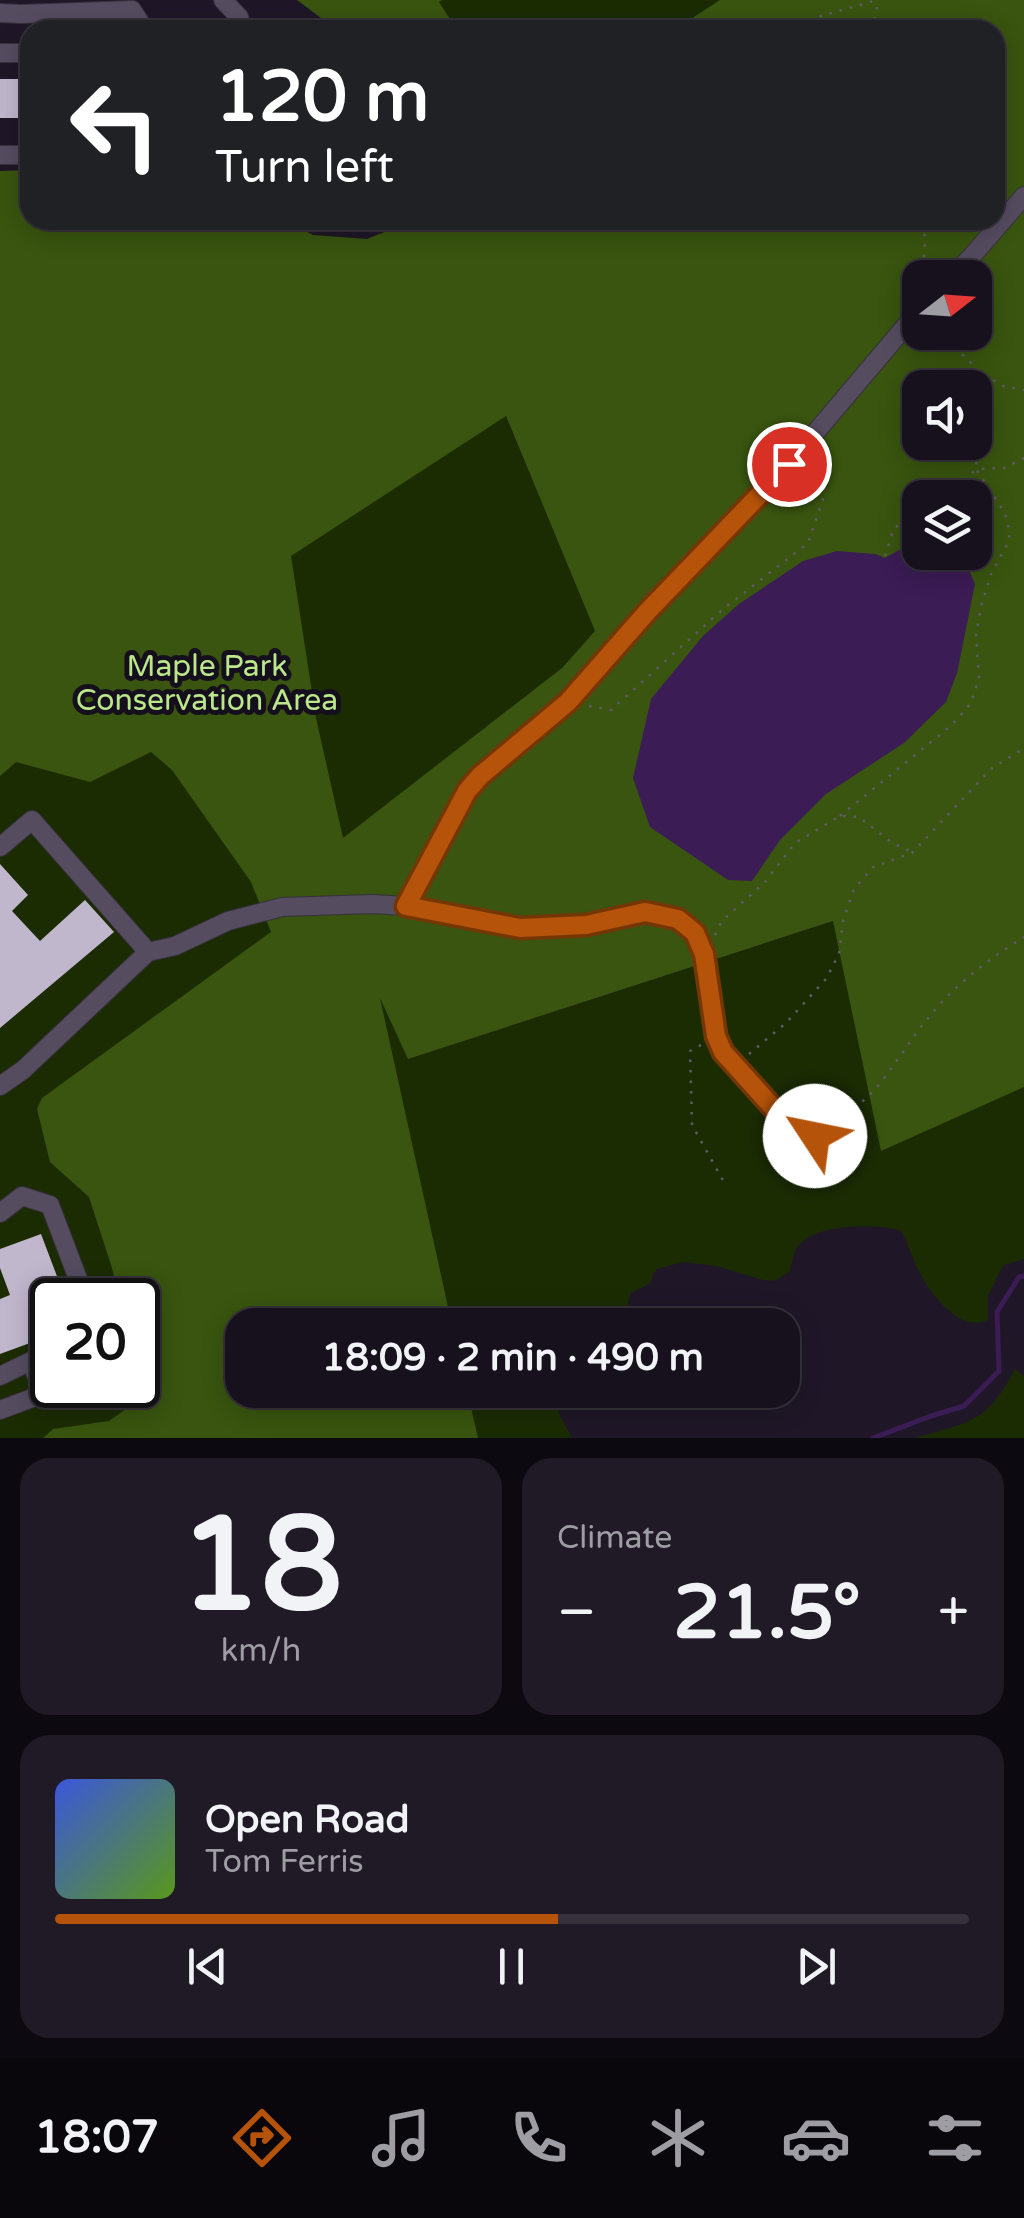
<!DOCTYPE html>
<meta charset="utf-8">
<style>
:root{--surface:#17111d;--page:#201a26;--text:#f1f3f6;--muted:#9e9da4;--line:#36313b;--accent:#b45309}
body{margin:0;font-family:"Varela Round",sans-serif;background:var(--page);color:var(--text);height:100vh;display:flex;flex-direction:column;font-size:38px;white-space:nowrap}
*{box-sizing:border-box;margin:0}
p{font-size:32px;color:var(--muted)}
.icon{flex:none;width:55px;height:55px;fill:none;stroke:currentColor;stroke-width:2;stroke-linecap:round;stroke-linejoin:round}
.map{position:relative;height:1438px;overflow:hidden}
.sheet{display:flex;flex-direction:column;gap:20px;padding:20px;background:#0d0910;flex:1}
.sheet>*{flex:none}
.guide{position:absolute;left:20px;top:20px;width:985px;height:210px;border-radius:30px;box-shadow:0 5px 25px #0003,0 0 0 2px var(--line);background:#202124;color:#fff;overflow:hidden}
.needle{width:65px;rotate:73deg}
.fabs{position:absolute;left:902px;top:260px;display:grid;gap:20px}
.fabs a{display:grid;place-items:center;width:90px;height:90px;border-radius:20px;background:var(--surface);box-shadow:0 5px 25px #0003,0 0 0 2px var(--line);font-size:50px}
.speed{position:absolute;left:30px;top:1278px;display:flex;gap:20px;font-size:50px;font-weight:700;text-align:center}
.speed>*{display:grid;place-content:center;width:130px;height:130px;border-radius:50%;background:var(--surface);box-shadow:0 5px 25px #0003,0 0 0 2px var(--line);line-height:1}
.speed .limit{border:5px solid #111;border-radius:15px;background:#fff;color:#111}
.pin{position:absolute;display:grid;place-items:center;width:85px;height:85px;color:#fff;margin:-42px;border:5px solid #fff;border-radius:50%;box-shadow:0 2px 10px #0007}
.me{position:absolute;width:110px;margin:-55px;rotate:304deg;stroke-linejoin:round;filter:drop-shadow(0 0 8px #0008)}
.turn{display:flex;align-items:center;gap:35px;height:210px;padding:0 30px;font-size:45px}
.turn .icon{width:130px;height:130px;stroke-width:2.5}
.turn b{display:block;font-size:70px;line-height:85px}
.big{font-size:75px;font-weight:700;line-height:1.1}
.sheet .card{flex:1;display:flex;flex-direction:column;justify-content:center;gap:15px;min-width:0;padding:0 35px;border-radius:30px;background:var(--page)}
.sheet .dial{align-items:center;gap:0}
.dial b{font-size:130px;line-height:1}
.song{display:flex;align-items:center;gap:30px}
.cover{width:120px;height:120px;border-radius:15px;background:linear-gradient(135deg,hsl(230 70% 55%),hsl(90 70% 35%))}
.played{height:10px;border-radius:5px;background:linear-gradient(90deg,var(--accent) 55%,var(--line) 55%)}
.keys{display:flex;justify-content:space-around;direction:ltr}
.heat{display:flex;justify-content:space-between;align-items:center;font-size:55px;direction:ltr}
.sheet .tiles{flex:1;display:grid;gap:20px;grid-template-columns:1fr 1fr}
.card:last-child{grid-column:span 2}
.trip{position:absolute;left:225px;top:1308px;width:575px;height:100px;border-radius:30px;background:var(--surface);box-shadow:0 5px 25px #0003,0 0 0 2px var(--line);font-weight:700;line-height:100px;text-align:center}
.tabs{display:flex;height:160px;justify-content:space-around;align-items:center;background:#09070c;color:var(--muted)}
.tabs .icon{width:70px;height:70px}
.tabs .on{color:var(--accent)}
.tabs b{font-size:45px;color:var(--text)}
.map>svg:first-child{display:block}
</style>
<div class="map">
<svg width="1024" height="1438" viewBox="0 0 1024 1438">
<rect width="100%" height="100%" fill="#1f1727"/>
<!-- green -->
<g fill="#1b2c03" fill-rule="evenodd">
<path d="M442,0h381l-78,30h-354z"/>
<path d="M430,233l165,398 -33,37 -154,391 426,-138 47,229 143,-63v172l-20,6 -3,4 -13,27v24c-27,13 -55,-23 -67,-45 -8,-14 -12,-30 -20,-44 -25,-8 -89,-8 -105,18 -3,6 -4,17 -7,23l-15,9 -11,-1 -47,-14 -33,-4 -26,7 -5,7 -1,7 -20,10 -7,24 -8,8h-374v65h309l9,26 12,22h-572v-858zM52,1300h86v85h-86z"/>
<path d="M1015,1369l9,7v62h-109c56,-17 71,-14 100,-69z"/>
</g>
<!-- forest -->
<g fill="#39550f" fill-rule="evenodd">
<path d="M297,0h145l-3,2 18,28h-120z"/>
<path d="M720,0h304v1087l-143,64 -48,-230 -425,138 -28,-61 72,327h-210v65h225l11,48h-435l10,-9 56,-8 34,-24 -5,-21v-76h-18l-8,-32 -23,-71 -39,-35 -13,-53 5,-11 229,-166 -20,-50 -79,-112 -21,-18 -61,30 -74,-20 -16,14v-605l30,-1v50h254l29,15 54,4 25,-10 1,-9h602v-190h-321zM920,278h55v54h-55zM920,388h55v54h-55zM506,416l89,215 -33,37 -219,170 -27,-120 -25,-162zM920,498h55v54h-55z"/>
</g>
<!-- water -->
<path fill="#3b1c55" d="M920,544v8l39,1 4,3 12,28 -18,89 -11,29 -42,41 -78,51 -46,46 -28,41 -24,-1 -78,-53 -17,-49 18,-79 52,-63 36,-32 64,-43 34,-10 38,3 10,4 21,-12z"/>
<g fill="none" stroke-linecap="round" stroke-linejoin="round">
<!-- stream -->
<path stroke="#3b1c55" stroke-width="5" d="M873,1438l58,-22 33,-10 35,-35 -2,-59 22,-35 5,-1"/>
</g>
<!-- building -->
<g fill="#c1b7cd">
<path d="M0,79h19v12h11v27h-30z"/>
<path d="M0,864l28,31 -16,16 28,30 45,-41 29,32 -114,96z"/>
<path d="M41,1234l25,66h-14v77l-2,1 -8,-22 -10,-7 -2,-6 -30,11v-55l10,-4 -10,-27v-19z"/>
</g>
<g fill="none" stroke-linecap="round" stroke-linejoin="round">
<!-- minor casing -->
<g stroke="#37313d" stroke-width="20">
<g id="minor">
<path d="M223,0l16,17 4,13"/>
<path d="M132,10l13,20"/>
<path d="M0,13l21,1 111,-4"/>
<path d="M0,53h30"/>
<path d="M0,155h30"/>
<path d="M950,278l22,-22 52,-60"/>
<path d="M0,847l32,-27 116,132 -125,118 -23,16"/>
<path d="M406,906l61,-115 13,-16 88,-73 79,-90 124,-127 149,-176"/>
<path d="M148,952l27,-6 53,-25 54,-14 90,-3 34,2 114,22 66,-3 59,-13 33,7 17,14 10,20 11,83 7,17 53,58 39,25"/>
<path d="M0,1213l22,-17 28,9 36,95"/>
<path d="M0,1376l31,-15 12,33 -43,16"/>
<path d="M43,1394l23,-9"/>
</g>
</g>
<!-- path -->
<g stroke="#615a68" stroke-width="2.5" stroke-dasharray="2.5 8" stroke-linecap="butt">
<path d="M791,30l23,-12 63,-18"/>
<path d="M872,30l6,-28"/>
<path d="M922,278l3,-36 -2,-22"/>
<path d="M940,332l41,41 -5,96 -31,29"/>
<path d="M984,375l19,11 21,4"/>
<path d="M885,556l9,-28 26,-15"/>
<path d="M589,706l22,4 111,-100 86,-67 15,-44 2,-50"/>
<path d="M840,816l113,-92 18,-21 8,-25 -3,-44 5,-27 10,-33 17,-31 2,-10 -5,-20 -29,-44 28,-1 20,-10"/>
<path d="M715,935l7,-14 43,-39 30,-39 45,-27 19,1 32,25 20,10"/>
<path d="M701,1045l-11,6 2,74 33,59"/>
<path d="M749,1054l37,-31 40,-44 13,-25 4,-33 11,-32 19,-22 39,-14 79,-84 33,-21"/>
<path d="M829,1127c17,-12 34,-24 48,-40 20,-24 36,-52 57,-76 25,-30 57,-53 90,-74"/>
</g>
<!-- minor -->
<use href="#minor" stroke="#554c60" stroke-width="18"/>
</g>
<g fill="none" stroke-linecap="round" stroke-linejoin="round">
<!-- route casing -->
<g stroke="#753606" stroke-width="25">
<path id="route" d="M789,464l-142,148 -79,90 -88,74 -13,15 -61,115 114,22 66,-3 59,-13 33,7 17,14 9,21 12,82 7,16 53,59 39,25"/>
</g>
<!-- route -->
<use href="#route" stroke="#b45309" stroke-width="18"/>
</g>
<g text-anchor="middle" stroke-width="10" stroke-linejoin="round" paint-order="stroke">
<!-- park labels -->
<g font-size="30" fill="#bae789" stroke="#150e1d">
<text x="207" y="676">Maple Park<tspan x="207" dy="34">Conservation Area</tspan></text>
</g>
</g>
</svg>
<div class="fabs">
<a><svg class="needle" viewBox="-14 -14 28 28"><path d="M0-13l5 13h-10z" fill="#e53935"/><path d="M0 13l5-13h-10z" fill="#9e9da4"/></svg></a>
<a><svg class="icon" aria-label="sound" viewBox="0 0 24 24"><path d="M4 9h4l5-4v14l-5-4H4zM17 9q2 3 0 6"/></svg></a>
<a><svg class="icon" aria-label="layers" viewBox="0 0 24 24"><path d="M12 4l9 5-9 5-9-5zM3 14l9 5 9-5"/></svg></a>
</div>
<div class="speed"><div class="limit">20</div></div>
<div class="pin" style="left:789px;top:464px;background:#d93025"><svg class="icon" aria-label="arrive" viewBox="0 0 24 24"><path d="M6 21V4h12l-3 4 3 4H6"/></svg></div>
<svg class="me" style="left:815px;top:1136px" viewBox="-20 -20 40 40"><circle r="19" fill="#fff"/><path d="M0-13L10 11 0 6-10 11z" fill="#b45309"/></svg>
<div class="trip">18:09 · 2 min · 490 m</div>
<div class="guide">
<div class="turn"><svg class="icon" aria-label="left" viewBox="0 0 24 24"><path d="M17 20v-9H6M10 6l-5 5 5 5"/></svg><div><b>120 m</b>Turn left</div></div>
</div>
</div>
<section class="sheet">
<div class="tiles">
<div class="card dial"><b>18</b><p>km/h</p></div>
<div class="card"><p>Climate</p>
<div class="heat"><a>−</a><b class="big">21.5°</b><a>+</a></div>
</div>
<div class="card">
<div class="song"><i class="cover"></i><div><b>Open Road</b><p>Tom Ferris</p></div></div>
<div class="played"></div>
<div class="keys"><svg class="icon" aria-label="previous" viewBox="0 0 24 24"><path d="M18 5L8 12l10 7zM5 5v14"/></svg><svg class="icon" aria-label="pause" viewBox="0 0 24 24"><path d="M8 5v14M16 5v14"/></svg><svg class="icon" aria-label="next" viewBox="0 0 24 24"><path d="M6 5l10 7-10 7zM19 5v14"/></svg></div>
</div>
</div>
</section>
<nav class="tabs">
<b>18:07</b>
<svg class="icon on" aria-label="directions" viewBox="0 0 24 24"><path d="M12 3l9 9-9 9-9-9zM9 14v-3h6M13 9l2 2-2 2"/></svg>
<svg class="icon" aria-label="music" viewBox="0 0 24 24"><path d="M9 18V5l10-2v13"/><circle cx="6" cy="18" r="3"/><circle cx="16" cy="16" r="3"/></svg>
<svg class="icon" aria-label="phone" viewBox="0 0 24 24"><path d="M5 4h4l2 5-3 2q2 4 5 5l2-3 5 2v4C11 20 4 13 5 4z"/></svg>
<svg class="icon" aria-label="climate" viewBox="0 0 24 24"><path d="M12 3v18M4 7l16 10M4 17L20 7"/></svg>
<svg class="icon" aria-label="car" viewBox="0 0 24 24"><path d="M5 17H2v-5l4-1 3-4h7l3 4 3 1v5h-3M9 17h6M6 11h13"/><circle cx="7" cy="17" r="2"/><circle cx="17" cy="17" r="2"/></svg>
<svg class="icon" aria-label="filters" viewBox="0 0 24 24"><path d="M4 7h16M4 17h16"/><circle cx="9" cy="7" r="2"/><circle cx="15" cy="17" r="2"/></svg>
</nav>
